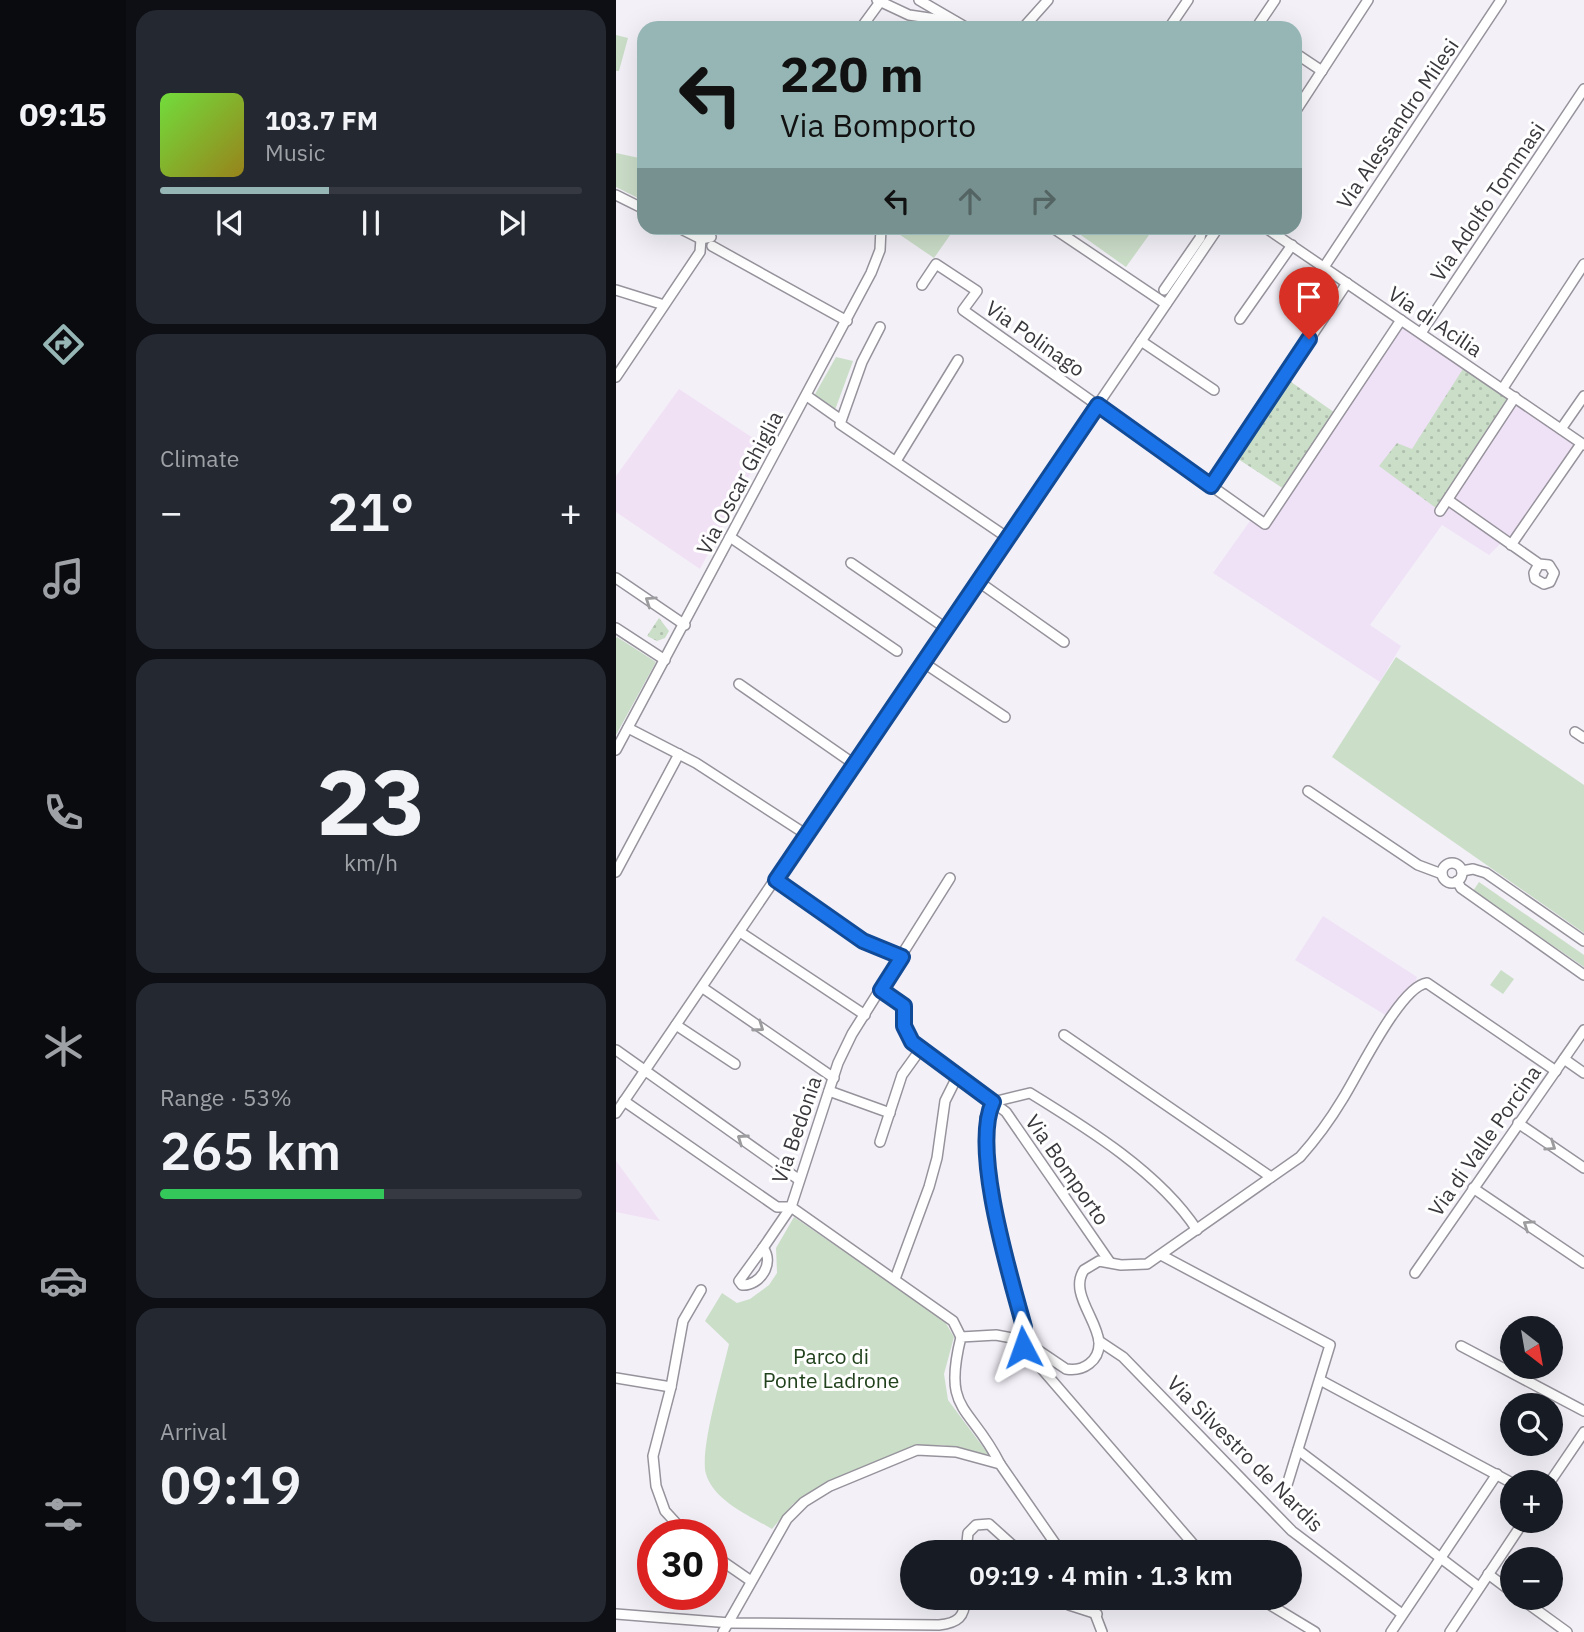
<!DOCTYPE html>
<meta charset="utf-8">
<style>
:root{--surface:#171b24;--page:#242831;--text:#f1f3f6;--muted:#9ea1a6;--line:#363941;--accent:#95b6b4}
body{margin:0;font-family:"IBM Plex Sans",sans-serif;background:var(--page);color:var(--text);height:100vh;display:flex;flex-direction:column;font-size:26px;white-space:nowrap}
*{box-sizing:border-box;margin:0}
p{font-size:23px;color:var(--muted)}
.icon{flex:none;width:38px;height:38px;fill:none;stroke:currentColor;stroke-width:2;stroke-linecap:round;stroke-linejoin:round}
.map{position:relative;flex:1;overflow:hidden}
.panel{display:flex;flex-direction:column;gap:10px;padding:10px;background:#0d0f14;width:490px}
.panel>*{flex:none}
.top-card{position:absolute;left:21px;top:21px;width:665px;height:214px;border-radius:21px;box-shadow:0 7px 28px #0002;background:#95b6b4;color:#111;overflow:hidden}
.needle{width:46px;rotate:149deg}
.buttons{position:absolute;left:884px;top:1316px;display:grid;gap:14px}
.buttons a{display:grid;place-items:center;width:63px;height:63px;border-radius:50%;background:var(--surface);box-shadow:0 7px 28px #0002;font-size:35px}
.speed{position:absolute;left:21px;top:1519px;display:flex;gap:14px;font-size:35px;font-weight:700;text-align:center}
.speed>*{display:grid;place-content:center;width:91px;height:91px;border-radius:50%;background:var(--surface);box-shadow:0 7px 28px #0002;line-height:1}
.speed .limit{border:10px solid #d22;background:#fff;color:#111}
.pin{position:absolute;display:grid;place-items:center;width:60px;height:60px;color:#fff;margin:-72px -30px;border-radius:50% 50% 50% 0;rotate:-45deg;box-shadow:0 0 7px #0007}
.pin .icon{rotate:45deg}
.me{position:absolute;width:77px;margin:-38px;rotate:356deg;stroke-linejoin:round;filter:drop-shadow(0 0 5px #0008)}
.turn{display:flex;align-items:center;gap:24px;height:147px;padding:0 28px;font-size:32px}
.turn .icon{width:91px;height:91px;stroke-width:2.5}
.turn b{display:block;font-size:49px;line-height:60px}
.lanes{display:flex;align-items:center;height:66px;padding:0 28px;background:#0003;justify-content:center;gap:35px;direction:ltr}
.lanes .off{opacity:.35}
.big{font-size:52px;font-weight:600;line-height:1.1}
.panel .widget{flex:1;display:flex;flex-direction:column;justify-content:center;gap:10px;min-width:0;padding:0 24px;border-radius:21px;background:var(--page)}
.panel .dial{align-items:center;gap:0}
.dial b{font-size:91px;line-height:1}
.song{display:flex;align-items:center;gap:21px}
.cover{width:84px;height:84px;border-radius:10px;background:linear-gradient(135deg,hsl(100 70% 55%),hsl(50 70% 35%))}
.played{height:7px;border-radius:4px;background:linear-gradient(90deg,var(--accent) 40%,var(--line) 40%)}
.keys{display:flex;justify-content:space-around;direction:ltr}
.heat{display:flex;justify-content:space-between;align-items:center;font-size:38px;direction:ltr}
.charge{height:10px;border-radius:5px;background:linear-gradient(90deg,#34c759 53%,var(--line) 0)}
.trip{position:absolute;left:284px;top:1540px;width:402px;height:70px;border-radius:35px;background:var(--surface);box-shadow:0 7px 28px #0002;font-weight:600;line-height:70px;text-align:center}
main{display:flex;flex:1;min-height:0}
.dock{display:flex;flex-direction:column;width:126px;justify-content:space-around;align-items:center;background:#090b0e;color:var(--muted)}
.dock .icon{width:49px;height:49px}
.dock .on{color:var(--accent)}
.dock b{font-size:32px;color:var(--text)}
.map>svg:first-child{display:block}
</style>
<main>
<nav class="dock">
<b>09:15</b>
<svg class="icon on" aria-label="directions" viewBox="0 0 24 24"><path d="M12 3l9 9-9 9-9-9zM9 14v-3h6M13 9l2 2-2 2"/></svg>
<svg class="icon" aria-label="music" viewBox="0 0 24 24"><path d="M9 18V5l10-2v13"/><circle cx="6" cy="18" r="3"/><circle cx="16" cy="16" r="3"/></svg>
<svg class="icon" aria-label="phone" viewBox="0 0 24 24"><path d="M5 4h4l2 5-3 2q2 4 5 5l2-3 5 2v4C11 20 4 13 5 4z"/></svg>
<svg class="icon" aria-label="climate" viewBox="0 0 24 24"><path d="M12 3v18M4 7l16 10M4 17L20 7"/></svg>
<svg class="icon" aria-label="car" viewBox="0 0 24 24"><path d="M5 17H2v-5l4-1 3-4h7l3 4 3 1v5h-3M9 17h6M6 11h13"/><circle cx="7" cy="17" r="2"/><circle cx="17" cy="17" r="2"/></svg>
<svg class="icon" aria-label="filters" viewBox="0 0 24 24"><path d="M4 7h16M4 17h16"/><circle cx="9" cy="7" r="2"/><circle cx="15" cy="17" r="2"/></svg>
</nav>
<section class="panel">
<div class="widget">
<div class="song"><i class="cover"></i><div><b>103.7 FM</b><p>Music</p></div></div>
<div class="played"></div>
<div class="keys"><svg class="icon" aria-label="previous" viewBox="0 0 24 24"><path d="M18 5L8 12l10 7zM5 5v14"/></svg><svg class="icon" aria-label="pause" viewBox="0 0 24 24"><path d="M8 5v14M16 5v14"/></svg><svg class="icon" aria-label="next" viewBox="0 0 24 24"><path d="M6 5l10 7-10 7zM19 5v14"/></svg></div>
</div>
<div class="widget"><p>Climate</p>
<div class="heat"><a>−</a><b class="big">21°</b><a>+</a></div>
</div>
<div class="widget dial"><b>23</b><p>km/h</p></div>
<div class="widget"><p>Range · 53%</p><b class="big">265 km</b><div class="charge"></div></div>
<div class="widget"><p>Arrival</p><b class="big">09:19</b></div>
</section>
<div class="map">
<svg width="968" height="1632" viewBox="0 0 968 1632">
<defs>
<pattern id="grass-dots" width="8" height="8" patternUnits="userSpaceOnUse" patternTransform="scale(1.75)"><rect width="8" height="8" fill="#cbdec8"/><path d="M2 2h.1M6 6h.1" fill="none" stroke="#afbfad" stroke-width="1.8" stroke-linecap="round"/></pattern>
</defs>
<rect width="100%" height="100%" fill="#f3f0f8"/>
<!-- commercial -->
<g fill="#efe2f6">
<path d="M785,320l180,124 -70,101 -7,-5 -15,15 -47,-30 -72,100 31,21 -21,36 -167,-109 37,-52 16,3z"/>
<path d="M707,916l94,61 -2,7 -28,32 -92,-56z"/>
</g>
<!-- education -->
<g fill="#f1e1f4">
<path d="M63,389l86,57 -65,123 -84,-57v-36z"/>
<path d="M0,1161l36,49 8,11 -44,-9z"/>
</g>
<!-- grass -->
<g fill="url(#grass-dots)">
<path d="M850,364l49,31 -75,116 -61,-45 18,-23 15,6z"/>
<path d="M668,377l54,38 -51,76 -55,-36z"/>
<path d="M43,618l10,13 -4,7 -8,3 -10,-5z"/>
</g>
<!-- green -->
<g fill="#cbdec8">
<path d="M0,35l12,3 -9,33h-3z"/>
<path d="M0,153l28,6v42l-28,-14z"/>
<path d="M274,228h65l-21,30z"/>
<path d="M466,228h72l-28,39 -48,-34z"/>
<path d="M220,357l17,4 -18,49 -21,-14z"/>
<path d="M1,637l39,25 -40,73v-97z"/>
<path d="M780,657l188,128v148l-252,-176z"/>
<path d="M863,882l105,73v12l-111,-76z"/>
<path d="M885,970l13,9 -11,15 -13,-9z"/>
<path d="M178,1217l150,103 10,17 -10,37 4,26 41,55 -46,-10 -26,1 -68,27 -56,31 -21,25c-22,-13 -58,-28 -66,-55 -7,-23 17,-103 23,-130l-24,-23 17,-28 15,10 13,-4 19,-14 8,-12 -1,-25z"/>
</g>
<g fill="none" stroke-linecap="round" stroke-linejoin="round">
<!-- minor casing -->
<g stroke="#97939c" stroke-width="12">
<g id="minor">
<path d="M261,0l32,15 47,7"/>
<path d="M303,0l48,28"/>
<path d="M309,27l1,1"/>
<path d="M245,28l19,-26"/>
<path d="M407,28l25,-28"/>
<path d="M553,28l19,-28"/>
<path d="M640,28l19,-28"/>
<path d="M679,53l27,18"/>
<path d="M679,112l73,-112"/>
<path d="M0,195l28,14"/>
<path d="M63,228l22,11"/>
<path d="M437,228l113,76"/>
<path d="M650,228l318,217"/>
<path d="M96,246l135,75"/>
<path d="M708,267l177,-267"/>
<path d="M306,285l14,-21 41,27 -14,19 302,214 136,-204"/>
<path d="M0,290l48,15"/>
<path d="M548,290l36,-52 2,-10"/>
<path d="M624,319l52,-74"/>
<path d="M264,327l-18,35 -22,62 168,114"/>
<path d="M805,333l163,-244"/>
<path d="M525,341l73,49"/>
<path d="M0,377l84,-125 1,-13 10,-2"/>
<path d="M887,388l81,-124"/>
<path d="M191,396l34,24"/>
<path d="M945,429l23,-33"/>
<path d="M280,461l62,-101"/>
<path d="M595,487l136,-204"/>
<path d="M832,500l91,64 10,1 5,8 -4,9 -6,2 -9,-5 -1,-6 5,-9"/>
<path d="M824,511l75,-114"/>
<path d="M114,537l167,114"/>
<path d="M895,545l70,-101"/>
<path d="M235,563l96,66"/>
<path d="M0,578l69,47"/>
<path d="M363,582l85,60"/>
<path d="M0,628l49,32"/>
<path d="M308,663l81,54"/>
<path d="M123,684l115,80"/>
<path d="M12,728l68,35 111,72"/>
<path d="M959,732l9,6"/>
<path d="M0,750l255,-477 9,-23 1,-22"/>
<path d="M692,791l110,74 24,9"/>
<circle cx="836" cy="873" r="10"/>
<path d="M846,871l11,-2 13,4 98,68"/>
<path d="M0,872l63,-118"/>
<path d="M334,878l-98,156 -14,29 -47,144 162,114 8,16"/>
<path d="M160,880l87,61 39,16"/>
<path d="M841,881l4,7 123,87"/>
<path d="M124,932l125,83"/>
<path d="M87,988l131,90"/>
<path d="M265,990l23,16v20l8,16 94,70 103,149"/>
<path d="M60,1025l59,39"/>
<path d="M448,1035l207,142"/>
<path d="M0,1050l182,129"/>
<path d="M948,1059l20,14"/>
<path d="M213,1091l61,22"/>
<path d="M8,1101l153,106h14"/>
<path d="M0,1113l602,-885"/>
<path d="M902,1123l66,45"/>
<path d="M264,1142l22,-67 18,-25"/>
<path d="M857,1188l111,75"/>
<path d="M581,1230c-37,-57 -110,-102 -167,-137l-37,9 -8,16 3,56 36,153 -1,20 177,205"/>
<path d="M147,1248c12,15 -3,38 -21,37l-3,-4z"/>
<path d="M147,1248l28,-41"/>
<path d="M545,1255l169,90 -43,140"/>
<path d="M799,1273l169,-243"/>
<path d="M279,1279l34,-92 8,-29 8,-57 12,-24"/>
<path d="M483,1341l24,16 169,174 110,83"/>
<path d="M845,1346l123,65"/>
<path d="M0,1378l55,9"/>
<path d="M704,1380l192,103"/>
<path d="M682,1450l181,137"/>
<path d="M384,1464c-30,-60 -58,-51 -39,-127l35,-2 27,5 43,29c17,3 34,-8 33,-27 -2,-23 -30,-50 -15,-72l15,-9 22,4 26,-1 153,-107c16,-18 30,-37 42,-57 15,-23 58,-114 85,-117l129,88"/>
<path d="M934,1482l34,-50"/>
<path d="M71,1535l-22,-24 -9,-25 -3,-30 18,-69 12,-66 18,-31"/>
<path d="M350,1552l2,-19 8,-8 13,-1 31,28"/>
<path d="M96,1554l39,27"/>
<path d="M872,1574l24,18"/>
<path d="M447,1598l6,7 28,9"/>
<path d="M473,1598l13,34"/>
<path d="M643,1598l56,34"/>
<path d="M904,1598l47,34"/>
<path d="M0,1614l114,9 209,2c19,-2 26,-8 26,-27"/>
<path d="M107,1632l64,-113 17,-17 26,-16 87,-36 39,2 44,12 61,88"/>
<path d="M775,1632l106,-158"/>
<path d="M834,1632l74,-111"/>
</g>
</g>
<!-- minor -->
<use href="#minor" stroke="#fff" stroke-width="9"/>
</g>
<!-- one-way arrows -->
<defs><path id="oneway-chevron" d="M-2-3.5L2.5 0L-2 3.5" fill="none" stroke-width="1.6" stroke-linecap="round" stroke-linejoin="round" transform="scale(1.75)"/></defs>
<g stroke="#9c9c9e">
<use href="#oneway-chevron" transform="translate(34 601) rotate(-146)"/>
<use href="#oneway-chevron" transform="translate(143 1027) rotate(35)"/>
<use href="#oneway-chevron" transform="translate(126 1139) rotate(-145)"/>
<use href="#oneway-chevron" transform="translate(935 1146) rotate(34)"/>
<use href="#oneway-chevron" transform="translate(912 1225) rotate(-146)"/>
</g>
<g fill="none" stroke-linecap="round" stroke-linejoin="round">
<!-- route casing -->
<g stroke="#114b97" stroke-width="18">
<path id="route" d="M407,1347l1,-20c-14,-52 -53,-178 -31,-225l-81,-60 -8,-16v-20l-23,-16 21,-33 -39,-16 -87,-61 322,-475 113,81 98,-147"/>
</g>
<!-- route -->
<use href="#route" stroke="#1a73e8" stroke-width="12"/>
</g>
<g text-anchor="middle" stroke-width="6" stroke-linejoin="round" paint-order="stroke">
<!-- street labels -->
<g font-size="21" fill="#3a383c" stroke="#fff">
<text transform="translate(782 124) rotate(-56)" y="7">Via Alessandro Milesi</text>
<text transform="translate(872 202) rotate(-56)" y="7">Via Adolfo Tommasi</text>
<text transform="translate(819 322) rotate(34)" y="7">Via di Acilia</text>
<text transform="translate(419 339) rotate(35)" y="7">Via Polinago</text>
<text transform="translate(124 483) rotate(-62)" y="7">Via Oscar Ghiglia</text>
<text transform="translate(181 1130) rotate(-71)" y="7">Via Bedonia</text>
<text transform="translate(869 1141) rotate(-55)" y="7">Via di Valle Porcina</text>
<text transform="translate(451 1170) rotate(55)" y="7">Via Bomporto</text>
<text transform="translate(629 1454) rotate(45)" y="7">Via Silvestro de Nardis</text>
</g>
<!-- park labels -->
<g font-size="21" fill="#21421c" stroke="#fff">
<text x="215" y="1364">Parco di<tspan x="215" dy="24">Ponte Ladrone</tspan></text>
</g>
</g>
</svg>
<div class="buttons">
<a><svg class="needle" viewBox="-14 -14 28 28"><path d="M0-13l5 13h-10z" fill="#e53935"/><path d="M0 13l5-13h-10z" fill="#9ea1a6"/></svg></a>
<a><svg class="icon" aria-label="search" viewBox="0 0 24 24"><circle cx="10" cy="10" r="6"/><path d="M15 15l6 6"/></svg></a>
<a>+</a>
<a>−</a>
</div>
<div class="speed"><div class="limit">30</div></div>
<div class="pin" style="left:693px;top:339px;background:#d93025"><svg class="icon" aria-label="arrive" viewBox="0 0 24 24"><path d="M6 21V4h12l-3 4 3 4H6"/></svg></div>
<svg class="me" style="left:407px;top:1347px" viewBox="-20 -20 40 40"><path d="M0-17L14 15 0 8-14 15z" fill="#1a73e8" stroke="#fff" stroke-width="4"/></svg>
<div class="trip">09:19 · 4 min · 1.3 km</div>
<div class="top-card">
<div class="turn"><svg class="icon" aria-label="left" viewBox="0 0 24 24"><path d="M17 20v-9H6M10 6l-5 5 5 5"/></svg><div><b>220 m</b>Via Bomporto</div></div>
<div class="lanes"><svg class="icon" aria-label="left" viewBox="0 0 24 24"><path d="M17 20v-9H6M10 6l-5 5 5 5"/></svg><svg class="icon off" aria-label="ahead" viewBox="0 0 24 24"><path d="M12 20V5M6 11l6-6 6 6"/></svg><svg class="icon off" aria-label="right" viewBox="0 0 24 24"><path d="M7 20v-9h11M14 6l5 5-5 5"/></svg></div>
</div>
</div>
</main>
